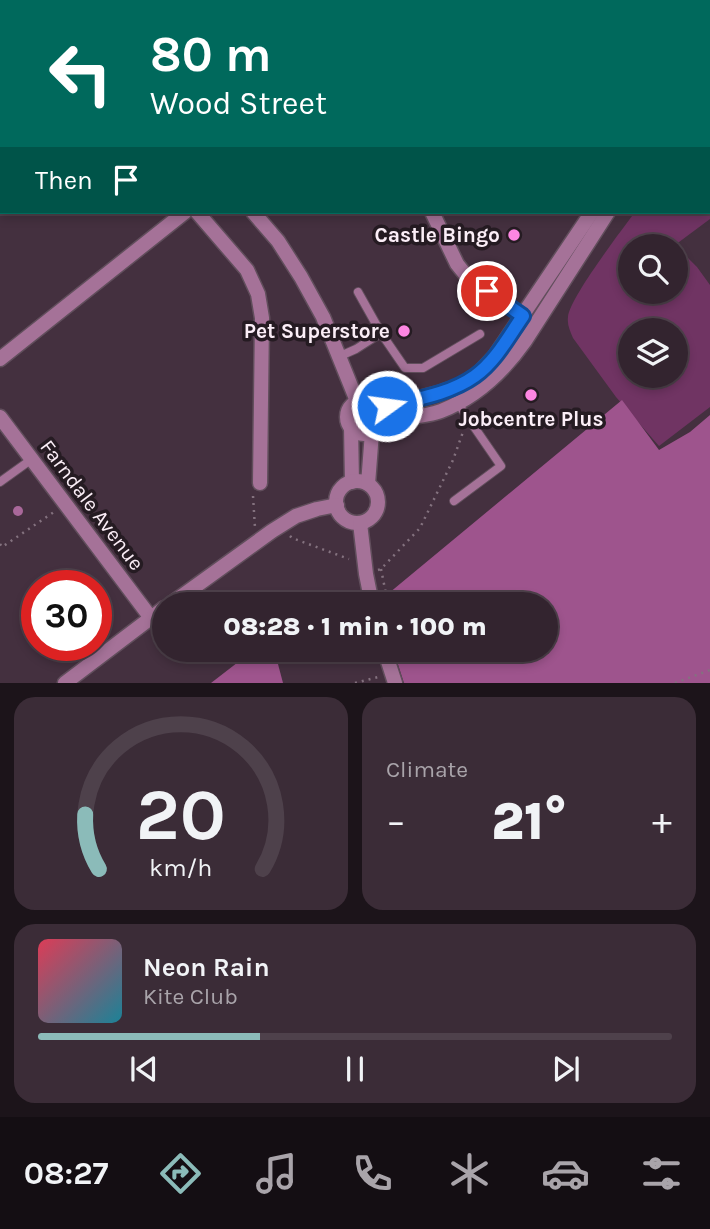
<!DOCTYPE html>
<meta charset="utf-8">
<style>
:root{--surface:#33242f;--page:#3b2c37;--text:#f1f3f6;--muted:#a9a4aa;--line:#4e414b;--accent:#8bbbb9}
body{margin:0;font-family:Karla,sans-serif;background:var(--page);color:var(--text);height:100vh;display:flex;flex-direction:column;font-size:26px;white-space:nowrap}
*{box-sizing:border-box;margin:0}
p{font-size:23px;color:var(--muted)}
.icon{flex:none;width:38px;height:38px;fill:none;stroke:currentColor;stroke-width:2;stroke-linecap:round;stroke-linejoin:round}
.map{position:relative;height:683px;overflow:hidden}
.drawer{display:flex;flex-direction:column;gap:14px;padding:14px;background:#1c141a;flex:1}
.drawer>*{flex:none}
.hud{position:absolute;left:0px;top:0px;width:710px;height:214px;box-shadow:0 4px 10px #0003,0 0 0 2px var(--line);background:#00695c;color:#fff;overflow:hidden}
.tools{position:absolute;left:618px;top:234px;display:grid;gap:14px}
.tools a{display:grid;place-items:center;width:70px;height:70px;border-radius:50%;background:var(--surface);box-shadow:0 4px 10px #0003,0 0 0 2px var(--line);font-size:35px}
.speed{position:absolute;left:21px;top:570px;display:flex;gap:14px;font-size:35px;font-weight:700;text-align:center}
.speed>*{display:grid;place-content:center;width:91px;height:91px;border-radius:50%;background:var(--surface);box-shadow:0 4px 10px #0003,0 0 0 2px var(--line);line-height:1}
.speed .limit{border:10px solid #d22;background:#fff;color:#111}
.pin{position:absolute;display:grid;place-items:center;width:60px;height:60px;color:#fff;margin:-30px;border:4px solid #fff;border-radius:50%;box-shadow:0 2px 7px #0007}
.me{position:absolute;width:77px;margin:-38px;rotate:76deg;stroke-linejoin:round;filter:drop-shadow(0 0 5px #0008)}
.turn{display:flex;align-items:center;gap:24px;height:147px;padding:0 35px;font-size:32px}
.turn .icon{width:91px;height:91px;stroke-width:2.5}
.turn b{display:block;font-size:49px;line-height:60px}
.then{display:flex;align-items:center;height:66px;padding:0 35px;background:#0003;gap:14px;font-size:26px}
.big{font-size:52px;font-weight:800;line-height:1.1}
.drawer .tile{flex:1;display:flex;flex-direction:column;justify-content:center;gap:10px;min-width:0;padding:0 24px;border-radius:21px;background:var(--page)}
.drawer .dial{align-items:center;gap:0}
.dial svg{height:182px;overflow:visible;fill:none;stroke:var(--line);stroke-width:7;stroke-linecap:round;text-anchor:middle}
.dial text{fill:var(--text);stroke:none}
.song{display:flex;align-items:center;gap:21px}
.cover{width:84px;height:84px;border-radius:10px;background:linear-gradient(135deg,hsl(350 70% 55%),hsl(190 70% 35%))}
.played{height:7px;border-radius:4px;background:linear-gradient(90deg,var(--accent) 35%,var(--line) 35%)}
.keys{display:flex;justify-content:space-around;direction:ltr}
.heat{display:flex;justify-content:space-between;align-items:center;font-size:38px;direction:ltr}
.drawer .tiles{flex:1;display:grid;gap:14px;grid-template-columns:1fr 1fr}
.tile:last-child{grid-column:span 2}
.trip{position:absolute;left:152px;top:592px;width:406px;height:70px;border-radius:35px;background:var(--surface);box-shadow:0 4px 10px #0003,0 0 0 2px var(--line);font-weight:800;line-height:70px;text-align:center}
.dock{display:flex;height:112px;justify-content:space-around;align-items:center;background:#140e13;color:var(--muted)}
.dock .icon{width:49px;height:49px}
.dock .on{color:var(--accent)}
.dock b{font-size:32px;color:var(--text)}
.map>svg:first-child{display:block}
</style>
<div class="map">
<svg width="710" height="683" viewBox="0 0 710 683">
<rect width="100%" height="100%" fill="#44303f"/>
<!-- green -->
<path fill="#703463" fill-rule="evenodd" d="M709,177l1,42 -35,26 22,22 13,18v122l-51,39 -43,-49 -43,-59c-3,-7 -6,-13 -5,-21 1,-18 53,-86 67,-105h74zM630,247h46v45h-46zM630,331h46v45h-46z"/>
<!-- forest -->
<g fill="#9e548d">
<path d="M622,400l37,50 31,-18 20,-17v268h-306l-11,-34h153v-45h-162l-1,-6z"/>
<path d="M255,649h19l9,34h-72z"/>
</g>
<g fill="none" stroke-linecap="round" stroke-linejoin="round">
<!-- service casing -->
<g stroke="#614e5c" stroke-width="10">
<g id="service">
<path d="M375,0l2,2"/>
<path d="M413,0l2,2"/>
<path d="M364,2l2,-2"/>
<path d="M358,292l23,41 24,35h18l57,-34"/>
<path d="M338,357l18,-8 25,-16"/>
<path d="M0,482l32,-23"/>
<path d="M454,501l47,-35 -44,-64"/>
</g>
</g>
<!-- minor casing -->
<g stroke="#614e5c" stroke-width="17">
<g id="minor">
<path d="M653,0l1,2"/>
<path d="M673,0l3,2"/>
<path d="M161,2l2,-2"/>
<path d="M580,2l1,-2"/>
<path d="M709,24h1"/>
<path d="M709,62l1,-2"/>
<path d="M197,212l50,58 11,24 4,24 -2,165"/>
<path d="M432,212l25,52 12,15 54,37"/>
<path d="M0,359l185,-147"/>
<path d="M376,404l11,2 52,-13 20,-7 18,-11 18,-19 97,-144"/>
<path d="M0,417l151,201"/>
<path d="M381,422c18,-4 44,-5 60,-11 36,-14 62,-39 84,-70l83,-129"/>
</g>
</g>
<!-- tertiary casing -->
<g stroke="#614e5c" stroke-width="17">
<g id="tertiary">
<path d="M64,0l1,2"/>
<path d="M253,212l25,29 23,36 22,40 34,84"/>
<circle cx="364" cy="417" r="17"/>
<path d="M351,427l1,55"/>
<circle cx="357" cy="502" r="21"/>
<path d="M368,484l4,-52"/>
<path d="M360,523l6,51 6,30"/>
<path d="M171,604l101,-73 24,-15 21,-7 20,-4"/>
<path d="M384,649l11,34"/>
<path d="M65,683l99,-75"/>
</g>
</g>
<!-- path -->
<g stroke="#84727f" stroke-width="2.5" stroke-dasharray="2 5" stroke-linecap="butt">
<path d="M253,496l2,32"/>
<path d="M290,536l2,2 57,21"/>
<path d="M0,544l2,3 52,-35"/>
<path d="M381,569l7,35"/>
<path d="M378,570l3,-1 39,-41 33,-68 10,-28"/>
<path d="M355,683l23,-6"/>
<path d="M675,683l35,-13"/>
</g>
<!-- service -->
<use href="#service" stroke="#a57298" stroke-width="8"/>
<!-- minor -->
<use href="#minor" stroke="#a57298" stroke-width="14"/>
<!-- tertiary -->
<use href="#tertiary" stroke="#a57298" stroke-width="14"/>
</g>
<!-- trees -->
<g fill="#a9689a">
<circle cx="18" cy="511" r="5"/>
<circle cx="104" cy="627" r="5"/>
</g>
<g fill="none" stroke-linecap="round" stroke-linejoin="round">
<!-- route casing -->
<g stroke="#114b97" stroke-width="18">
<path id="route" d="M387,406c29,-7 63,-12 88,-30 21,-15 34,-40 48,-60l-36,-25"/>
</g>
<!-- route -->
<use href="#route" stroke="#1a73e8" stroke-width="12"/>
</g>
<!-- markers -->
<g fill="#fd86e2" stroke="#251b22" stroke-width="2.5">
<circle cx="514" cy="235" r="7"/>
<circle cx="404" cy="331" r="7"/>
<circle cx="531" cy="395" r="7"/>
</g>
<g text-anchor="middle" stroke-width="7" stroke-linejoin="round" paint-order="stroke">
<!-- poi labels -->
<g font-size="21" font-weight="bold" fill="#fbeef7" stroke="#251b22" text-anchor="end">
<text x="500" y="242">Castle Bingo</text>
<text x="390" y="338">Pet Superstore</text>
<text x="531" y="426" text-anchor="middle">Jobcentre Plus</text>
</g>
<!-- street labels -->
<g font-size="21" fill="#fbeef7" stroke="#251b22">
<text transform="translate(92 505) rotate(53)" y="7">Farndale Avenue</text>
</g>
</g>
</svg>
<div class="tools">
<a><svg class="icon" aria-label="search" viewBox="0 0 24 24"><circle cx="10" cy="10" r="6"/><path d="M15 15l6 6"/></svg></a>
<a><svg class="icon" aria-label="layers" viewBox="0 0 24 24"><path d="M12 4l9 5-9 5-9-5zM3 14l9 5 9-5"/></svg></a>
</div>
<div class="speed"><div class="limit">30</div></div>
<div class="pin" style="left:487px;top:291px;background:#d93025"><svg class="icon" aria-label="arrive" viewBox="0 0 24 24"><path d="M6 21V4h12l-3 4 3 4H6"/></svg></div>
<svg class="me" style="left:387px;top:406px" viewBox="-20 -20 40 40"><circle r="17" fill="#1a73e8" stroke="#fff" stroke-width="3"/><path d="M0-11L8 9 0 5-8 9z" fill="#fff"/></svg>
<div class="trip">08:28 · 1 min · 100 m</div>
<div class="hud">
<div class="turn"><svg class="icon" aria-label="left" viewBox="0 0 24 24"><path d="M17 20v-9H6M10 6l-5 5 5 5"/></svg><div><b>80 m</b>Wood Street</div></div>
<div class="then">Then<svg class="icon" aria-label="arrive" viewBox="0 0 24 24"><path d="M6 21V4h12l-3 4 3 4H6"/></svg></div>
</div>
</div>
<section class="drawer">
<div class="tiles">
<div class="tile dial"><svg viewBox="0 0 100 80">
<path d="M14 69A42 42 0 1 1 86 69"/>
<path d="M14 69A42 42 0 0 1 8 45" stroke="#8bbbb9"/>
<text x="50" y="56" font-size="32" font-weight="700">20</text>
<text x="50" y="72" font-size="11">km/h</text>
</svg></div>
<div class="tile"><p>Climate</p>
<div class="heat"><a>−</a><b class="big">21°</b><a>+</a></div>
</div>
<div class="tile">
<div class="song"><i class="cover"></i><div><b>Neon Rain</b><p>Kite Club</p></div></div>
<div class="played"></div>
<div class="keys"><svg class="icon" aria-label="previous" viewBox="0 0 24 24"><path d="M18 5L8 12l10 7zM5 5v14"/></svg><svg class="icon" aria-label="pause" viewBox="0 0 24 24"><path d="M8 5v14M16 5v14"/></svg><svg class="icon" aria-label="next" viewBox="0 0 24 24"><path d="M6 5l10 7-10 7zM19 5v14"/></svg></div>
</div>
</div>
</section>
<nav class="dock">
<b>08:27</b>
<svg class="icon on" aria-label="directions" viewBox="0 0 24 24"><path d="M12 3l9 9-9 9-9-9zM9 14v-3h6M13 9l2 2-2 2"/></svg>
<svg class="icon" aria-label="music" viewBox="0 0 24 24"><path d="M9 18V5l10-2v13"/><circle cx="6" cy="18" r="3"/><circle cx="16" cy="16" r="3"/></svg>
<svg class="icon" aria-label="phone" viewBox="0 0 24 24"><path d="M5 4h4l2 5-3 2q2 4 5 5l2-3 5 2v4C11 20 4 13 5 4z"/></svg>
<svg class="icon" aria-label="climate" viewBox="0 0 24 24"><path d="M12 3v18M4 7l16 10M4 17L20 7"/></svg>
<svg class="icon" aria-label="car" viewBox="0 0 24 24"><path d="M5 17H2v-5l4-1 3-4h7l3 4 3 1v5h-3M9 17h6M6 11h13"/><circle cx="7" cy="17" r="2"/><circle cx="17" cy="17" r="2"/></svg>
<svg class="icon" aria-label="filters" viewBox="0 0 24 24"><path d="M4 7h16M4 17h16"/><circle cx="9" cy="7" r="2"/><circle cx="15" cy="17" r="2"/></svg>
</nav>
